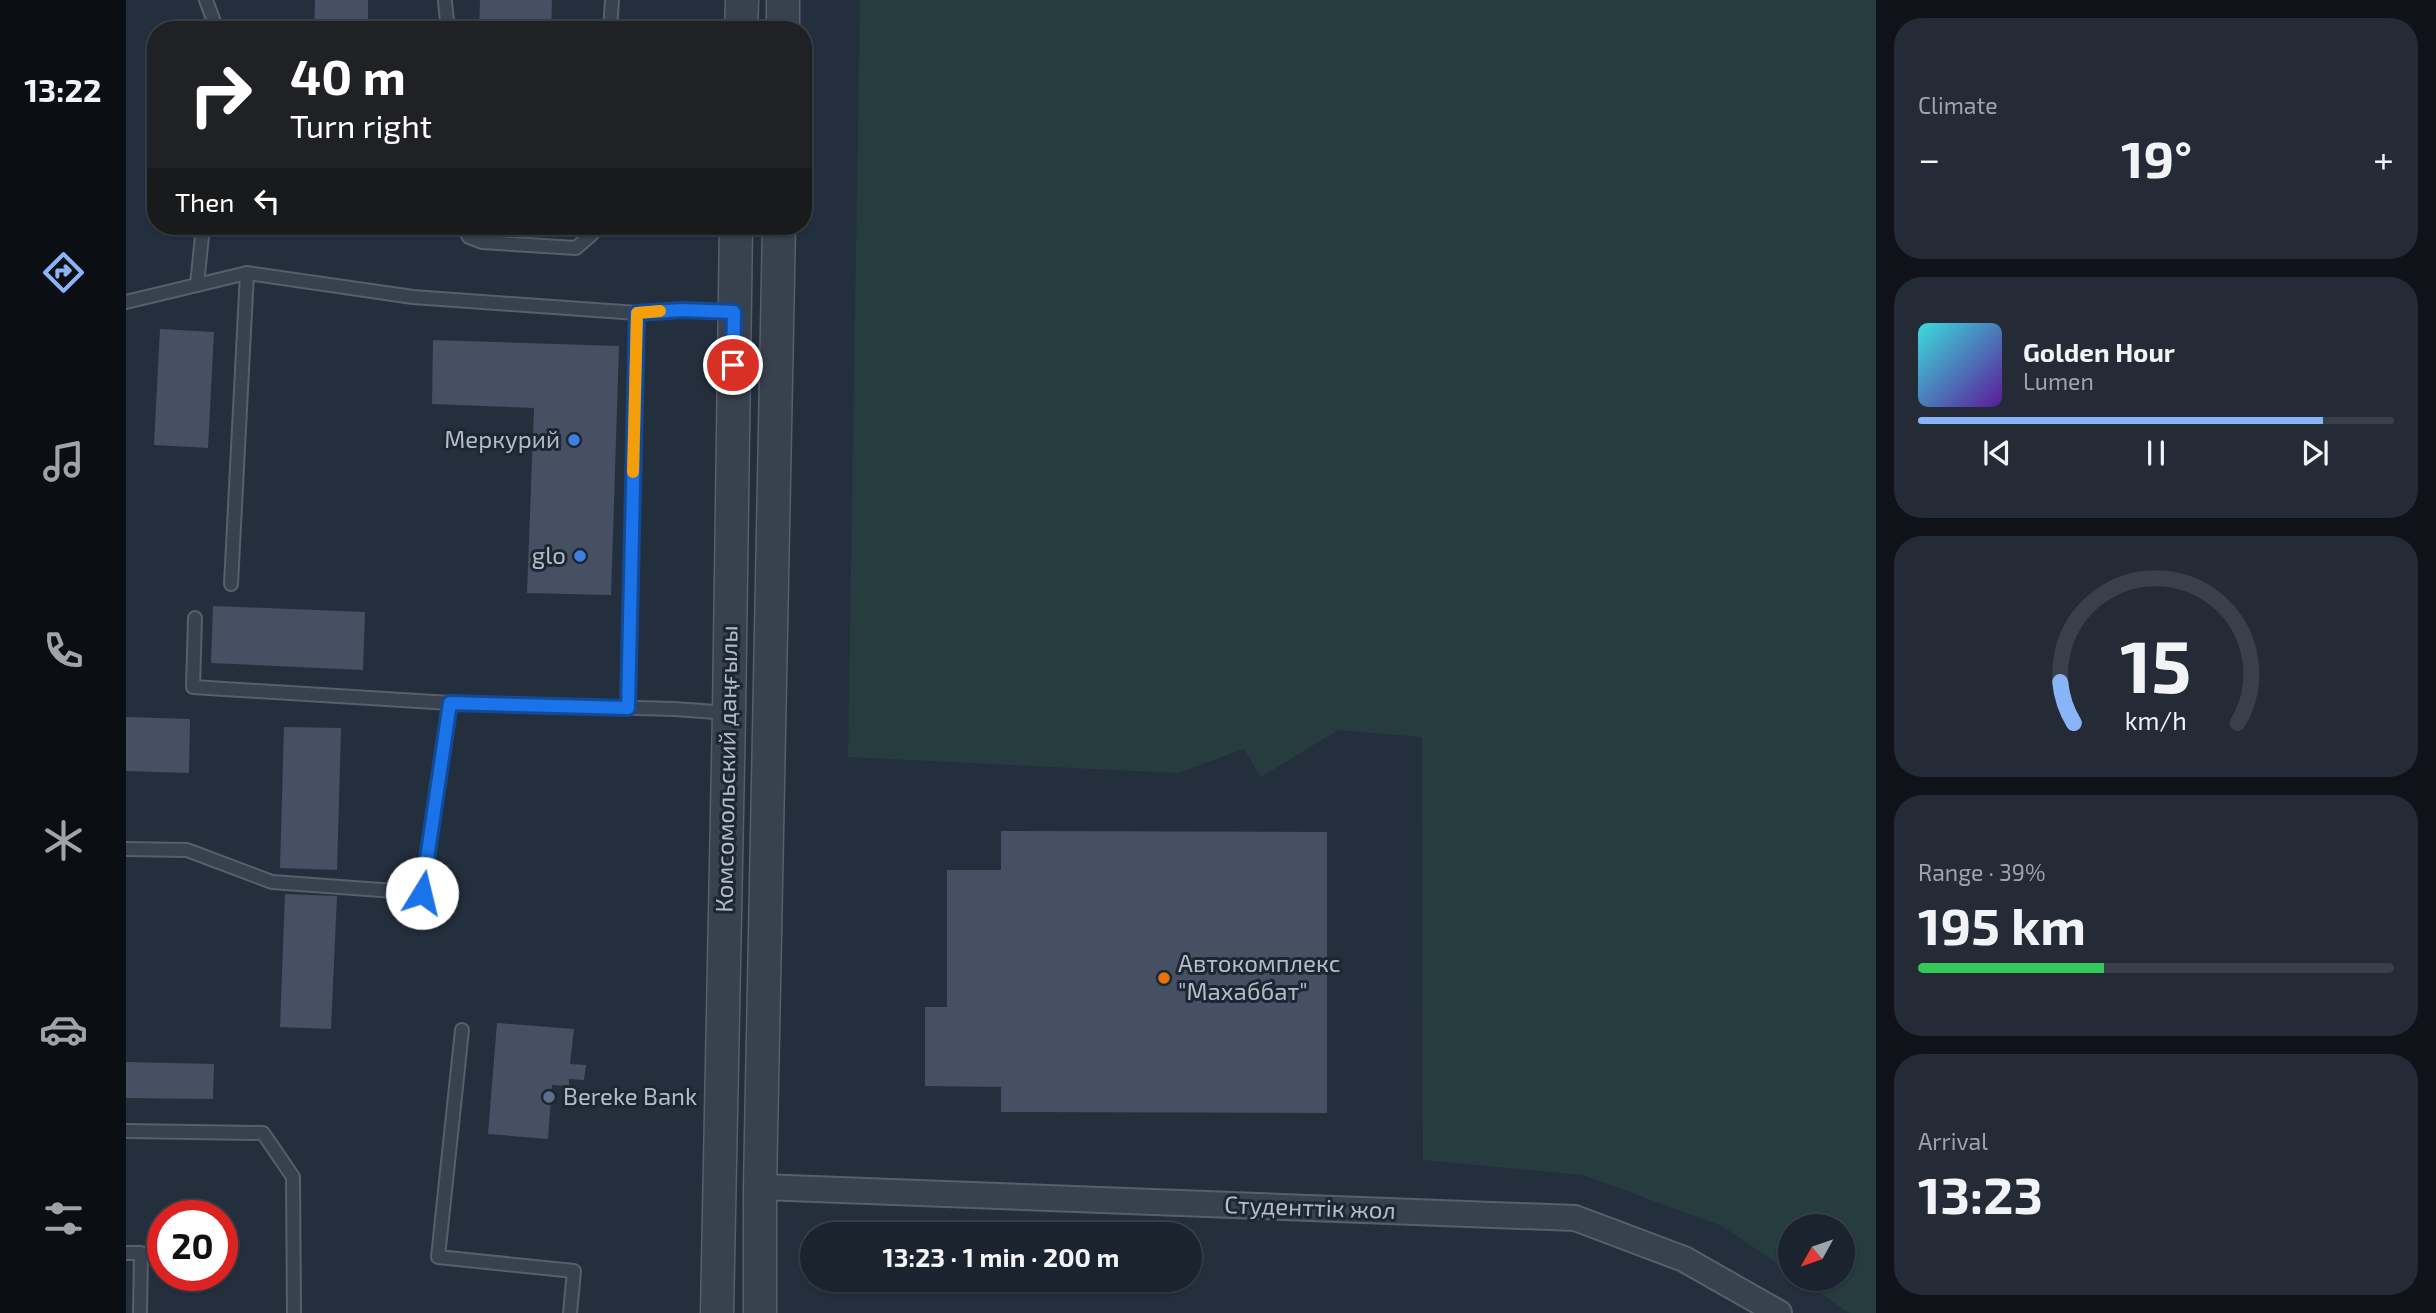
<!DOCTYPE html>
<meta charset="utf-8">
<style>
:root{--surface:#1b232e;--page:#242b36;--text:#f1f3f6;--muted:#a0a4aa;--line:#39404a;--accent:#8ab4f8}
body{margin:0;font-family:"Exo 2",sans-serif;background:var(--page);color:var(--text);height:100vh;display:flex;flex-direction:column;font-size:26px;white-space:nowrap}
*{box-sizing:border-box;margin:0}
p{font-size:23px;color:var(--muted)}
.icon{flex:none;width:38px;height:38px;fill:none;stroke:currentColor;stroke-width:2;stroke-linecap:round;stroke-linejoin:round}
.map{position:relative;flex:1;overflow:hidden}
.details{display:flex;flex-direction:column;gap:18px;padding:18px;background:#0f1319;width:560px}
.details>*{flex:none}
.top-card{position:absolute;left:21px;top:21px;width:665px;height:214px;border-radius:28px;box-shadow:0 2px 5px #0004,0 0 0 2px var(--line);background:#202124;color:#fff;overflow:hidden}
.needle{width:46px;rotate:230deg}
.buttons{position:absolute;left:1652px;top:1214px;display:grid;gap:14px}
.buttons a{display:grid;place-items:center;width:77px;height:77px;border-radius:50%;background:var(--surface);box-shadow:0 2px 5px #0004,0 0 0 2px var(--line);font-size:35px}
.speed{position:absolute;left:21px;top:1200px;display:flex;gap:14px;font-size:35px;font-weight:700;text-align:center}
.speed>*{display:grid;place-content:center;width:91px;height:91px;border-radius:50%;background:var(--surface);box-shadow:0 2px 5px #0004,0 0 0 2px var(--line);line-height:1}
.speed .limit{border:10px solid #d22;background:#fff;color:#111}
.pin{position:absolute;display:grid;place-items:center;width:60px;height:60px;color:#fff;margin:-30px;border:4px solid #fff;border-radius:50%;box-shadow:0 2px 7px #0007}
.me{position:absolute;width:77px;margin:-38px;rotate:9deg;stroke-linejoin:round;filter:drop-shadow(0 0 5px #0008)}
.turn{display:flex;align-items:center;gap:24px;height:147px;padding:0 28px;font-size:32px}
.turn .icon{width:91px;height:91px;stroke-width:2.5}
.turn b{display:block;font-size:49px;line-height:60px}
.then{display:flex;align-items:center;height:66px;padding:0 28px;background:#0003;gap:14px;font-size:26px}
.big{font-size:52px;font-weight:700;line-height:1.1}
.details .widget{flex:1;display:flex;flex-direction:column;justify-content:center;gap:10px;min-width:0;padding:0 24px;border-radius:28px;background:var(--page)}
.details .dial{align-items:center;gap:0}
.dial svg{height:182px;overflow:visible;fill:none;stroke:var(--line);stroke-width:7;stroke-linecap:round;text-anchor:middle}
.dial text{fill:var(--text);stroke:none}
.song{display:flex;align-items:center;gap:21px}
.cover{width:84px;height:84px;border-radius:10px;background:linear-gradient(135deg,hsl(180 70% 55%),hsl(270 70% 35%))}
.played{height:7px;border-radius:4px;background:linear-gradient(90deg,var(--accent) 85%,var(--line) 85%)}
.keys{display:flex;justify-content:space-around;direction:ltr}
.heat{display:flex;justify-content:space-between;align-items:center;font-size:38px;direction:ltr}
.charge{height:10px;border-radius:5px;background:linear-gradient(90deg,#34c759 39%,var(--line) 0)}
.trip{position:absolute;left:674px;top:1222px;width:402px;height:70px;border-radius:35px;background:var(--surface);box-shadow:0 2px 5px #0004,0 0 0 2px var(--line);font-weight:700;line-height:70px;text-align:center}
main{display:flex;flex:1;min-height:0}
.tab-bar{display:flex;flex-direction:column;width:126px;justify-content:space-around;align-items:center;background:#0b0e12;color:var(--muted)}
.tab-bar .icon{width:49px;height:49px}
.tab-bar .selected{color:var(--accent)}
.tab-bar b{font-size:32px;color:var(--text)}
.map>svg:first-child{display:block}
</style>
<main>
<nav class="tab-bar">
<b>13:22</b>
<svg class="icon selected" aria-label="directions" viewBox="0 0 24 24"><path d="M12 3l9 9-9 9-9-9zM9 14v-3h6M13 9l2 2-2 2"/></svg>
<svg class="icon" aria-label="music" viewBox="0 0 24 24"><path d="M9 18V5l10-2v13"/><circle cx="6" cy="18" r="3"/><circle cx="16" cy="16" r="3"/></svg>
<svg class="icon" aria-label="phone" viewBox="0 0 24 24"><path d="M5 4h4l2 5-3 2q2 4 5 5l2-3 5 2v4C11 20 4 13 5 4z"/></svg>
<svg class="icon" aria-label="climate" viewBox="0 0 24 24"><path d="M12 3v18M4 7l16 10M4 17L20 7"/></svg>
<svg class="icon" aria-label="car" viewBox="0 0 24 24"><path d="M5 17H2v-5l4-1 3-4h7l3 4 3 1v5h-3M9 17h6M6 11h13"/><circle cx="7" cy="17" r="2"/><circle cx="17" cy="17" r="2"/></svg>
<svg class="icon" aria-label="filters" viewBox="0 0 24 24"><path d="M4 7h16M4 17h16"/><circle cx="9" cy="7" r="2"/><circle cx="15" cy="17" r="2"/></svg>
</nav>
<div class="map">
<svg width="1750" height="1313" viewBox="0 0 1750 1313">
<rect width="100%" height="100%" fill="#242f3e"/>
<!-- green -->
<path fill="#263c3f" d="M734,0h1016v1313h-27l-49,-34h43v-52h-53v45l-68,-46 -139,-51 -160,-15 -1,-423 -84,-7 -77,47 -17,-28 -66,24 -330,-16z"/>
<!-- building -->
<g fill="#455162">
<path d="M189,0h53v30h-54z"/>
<path d="M354,0h72l-1,30h-72z"/>
<path d="M34,329l54,3 -6,116 -54,-3z"/>
<path d="M307,340l186,6 -8,249 -84,-2 7,-185 -102,-4z"/>
<path d="M87,606l152,6 -2,58 -152,-7z"/>
<path d="M0,717l64,2 -1,54 -63,-2z"/>
<path d="M158,727l57,1 -4,142 -57,-2z"/>
<path d="M875,831l326,1v281l-326,-1v-25l-76,-1v-79h22v-137h54z"/>
<path d="M159,894l52,2 -6,133 -51,-2z"/>
<path d="M371,1023l77,6 -4,35 16,1 -2,15 -15,-1v7l-17,-1 -4,54 -60,-5z"/>
<path d="M0,1062l88,2 -1,35 -87,-1z"/>
</g>
<g fill="none" stroke-linecap="round" stroke-linejoin="round">
<!-- service casing -->
<g stroke="#565f6c" stroke-width="16">
<g id="service">
<path d="M80,0l11,30"/>
<path d="M319,2l3,28"/>
<path d="M484,30l2,-30"/>
<path d="M336,226l7,11 13,5 94,6 16,-14 1,-8"/>
<path d="M71,285l6,-59"/>
<path d="M0,302l121,-29 166,24 224,16 45,-3 51,2"/>
<path d="M105,584l16,-311"/>
<path d="M69,618l-2,69 257,16 225,6 54,4"/>
<path d="M502,708l9,-395"/>
<path d="M0,849l61,1 85,32 150,11 28,-190"/>
<path d="M336,1030l-24,227 136,14 -4,42"/>
<path d="M0,1131l137,2 30,44 1,136"/>
<path d="M0,1253h15l-1,60"/>
</g>
</g>
<!-- minor casing -->
<g stroke="#565f6c" stroke-width="28">
<path id="minor" d="M634,1187l815,31 109,41 95,54"/>
</g>
<!-- tertiary casing -->
<g stroke="#565f6c" stroke-width="35">
<g id="tertiary">
<path d="M615,30l1,-30"/>
<path d="M657,30v-30"/>
<path d="M591,1313l12,-600 7,-487"/>
<path d="M634,1313v-126l19,-961"/>
</g>
</g>
<!-- service -->
<use href="#service" stroke="#38414e" stroke-width="12"/>
<!-- minor -->
<use href="#minor" stroke="#38414e" stroke-width="24"/>
<!-- tertiary -->
<use href="#tertiary" stroke="#38414e" stroke-width="32"/>
</g>
<g fill="none" stroke-linecap="round" stroke-linejoin="round">
<!-- route casing -->
<g stroke="#114b97" stroke-width="18">
<path id="route" d="M296,893l28,-190 178,5 9,-395 45,-3 52,2 -1,53"/>
</g>
<!-- route -->
<use href="#route" stroke="#1a73e8" stroke-width="12"/>
<!-- slow -->
<path stroke="#f59e0b" stroke-width="12" d="M507,472l4,-159 23,-2"/>
</g>
<!-- markers -->
<g fill="#3f7fe0" stroke="#1d2633" stroke-width="2.5">
<circle cx="448" cy="440" r="7"/>
<circle cx="454" cy="556" r="7"/>
</g>
<circle fill="#e8710a" stroke="#1d2633" stroke-width="2.5" cx="1038" cy="978" r="7"/>
<circle fill="#5c6f8a" stroke="#1d2633" stroke-width="2.5" cx="423" cy="1097" r="7"/>
<g text-anchor="middle" stroke-width="6" stroke-linejoin="round" paint-order="stroke">
<!-- poi labels -->
<g font-size="24" fill="#b4bcc9" stroke="#1d2633" text-anchor="end">
<text x="434" y="448">Меркурий</text>
<text x="440" y="564">glo</text>
<text x="1052" y="972" text-anchor="start">Автокомплекс<tspan x="1052" dy="28">"Махаббат"</tspan></text>
<text x="437" y="1105" text-anchor="start">Bereke Bank</text>
</g>
<!-- street labels -->
<g font-size="24" fill="#b4bcc9" stroke="#1d2633">
<text transform="translate(601 769) rotate(-89)" y="8">Комсомольский даңғылы</text>
<text transform="translate(1184 1208) rotate(2)" y="8">Студенттік жол</text>
</g>
</g>
</svg>
<div class="buttons">
<a><svg class="needle" viewBox="-14 -14 28 28"><path d="M0-13l5 13h-10z" fill="#e53935"/><path d="M0 13l5-13h-10z" fill="#a0a4aa"/></svg></a>
</div>
<div class="speed"><div class="limit">20</div></div>
<div class="pin" style="left:607px;top:365px;background:#d93025"><svg class="icon" aria-label="arrive" viewBox="0 0 24 24"><path d="M6 21V4h12l-3 4 3 4H6"/></svg></div>
<svg class="me" style="left:296px;top:893px" viewBox="-20 -20 40 40"><circle r="19" fill="#fff"/><path d="M0-13L10 11 0 6-10 11z" fill="#1a73e8"/></svg>
<div class="trip">13:23 · 1 min · 200 m</div>
<div class="top-card">
<div class="turn"><svg class="icon" aria-label="right" viewBox="0 0 24 24"><path d="M7 20v-9h11M14 6l5 5-5 5"/></svg><div><b>40 m</b>Turn right</div></div>
<div class="then">Then<svg class="icon" aria-label="left" viewBox="0 0 24 24"><path d="M17 20v-9H6M10 6l-5 5 5 5"/></svg></div>
</div>
</div>
<section class="details">
<div class="widget"><p>Climate</p>
<div class="heat"><a>−</a><b class="big">19°</b><a>+</a></div>
</div>
<div class="widget">
<div class="song"><i class="cover"></i><div><b>Golden Hour</b><p>Lumen</p></div></div>
<div class="played"></div>
<div class="keys"><svg class="icon" aria-label="previous" viewBox="0 0 24 24"><path d="M18 5L8 12l10 7zM5 5v14"/></svg><svg class="icon" aria-label="pause" viewBox="0 0 24 24"><path d="M8 5v14M16 5v14"/></svg><svg class="icon" aria-label="next" viewBox="0 0 24 24"><path d="M6 5l10 7-10 7zM19 5v14"/></svg></div>
</div>
<div class="widget dial"><svg viewBox="0 0 100 80">
<path d="M14 69A42 42 0 1 1 86 69"/>
<path d="M14 69A42 42 0 0 1 8 51" stroke="#8ab4f8"/>
<text x="50" y="56" font-size="32" font-weight="700">15</text>
<text x="50" y="72" font-size="11">km/h</text>
</svg></div>
<div class="widget"><p>Range · 39%</p><b class="big">195 km</b><div class="charge"></div></div>
<div class="widget"><p>Arrival</p><b class="big">13:23</b></div>
</section>
</main>
